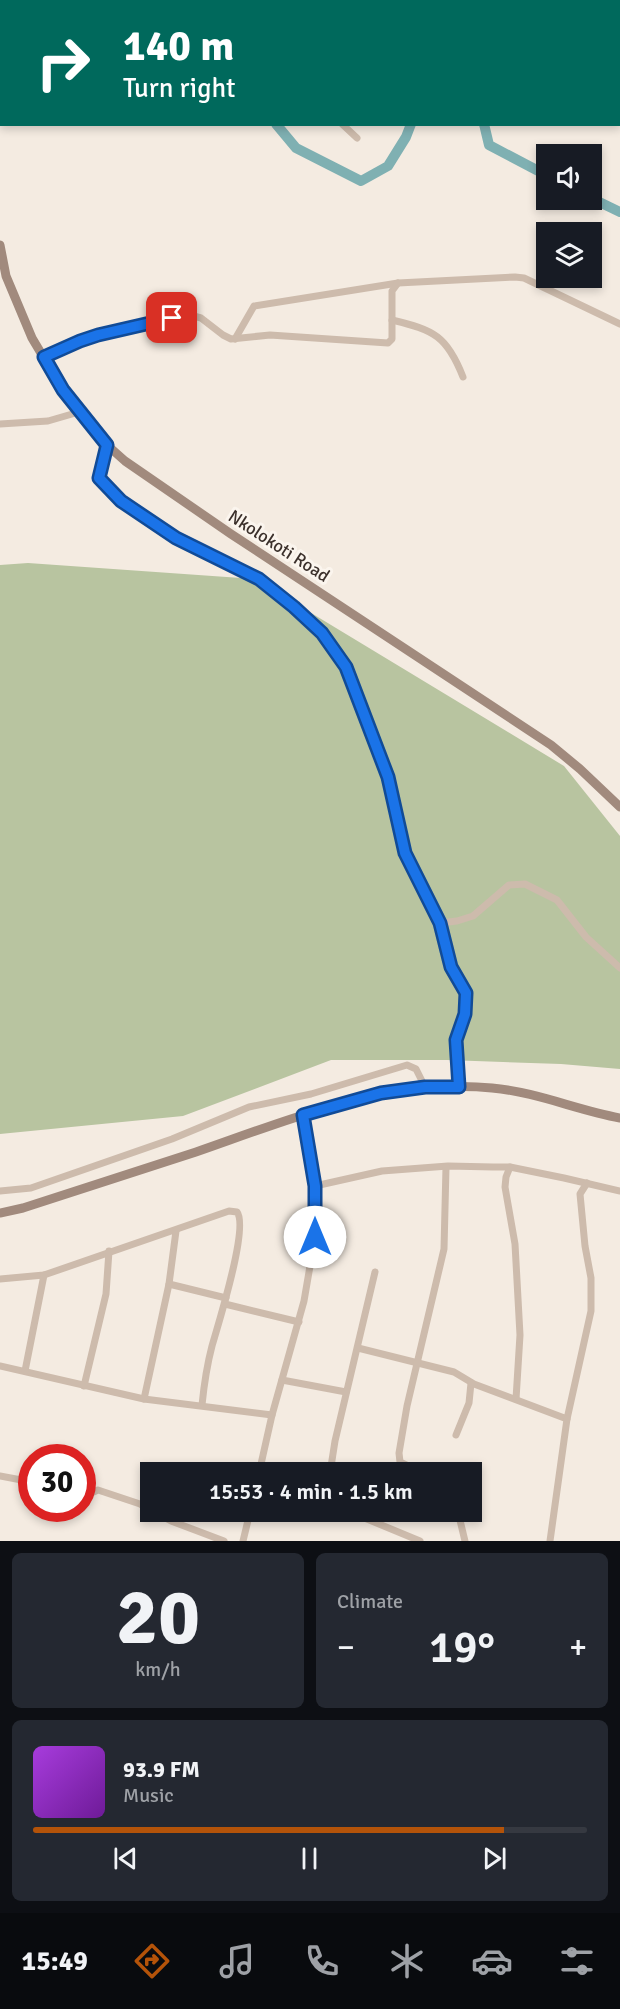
<!DOCTYPE html>
<meta charset="utf-8">
<style>
:root{--surface:#171b24;--page:#242831;--text:#f1f3f6;--muted:#9ea1a6;--line:#363941;--accent:#b45309}
body{margin:0;font-family:Signika,sans-serif;background:var(--page);color:var(--text);height:100vh;display:flex;flex-direction:column;font-size:22px;white-space:nowrap}
*{box-sizing:border-box;margin:0}
p{font-size:20px;color:var(--muted)}
.icon{flex:none;width:33px;height:33px;fill:none;stroke:currentColor;stroke-width:2;stroke-linecap:round;stroke-linejoin:round}
.map{position:relative;height:1541px;overflow:hidden}
.sheet{display:flex;flex-direction:column;gap:12px;padding:12px;background:#0d0f14;flex:1}
.sheet>*{flex:none}
.top-card{position:absolute;left:0px;top:0px;width:621px;height:126px;box-shadow:0 3px 9px #0003;background:#00695c;color:#fff;overflow:hidden}
.controls{position:absolute;left:536px;top:144px;display:grid;gap:12px}
.controls a{display:grid;place-items:center;width:66px;height:66px;border-radius:0px;background:var(--surface);box-shadow:0 3px 9px #0003;font-size:30px}
.speed{position:absolute;left:18px;top:1444px;display:flex;gap:12px;font-size:30px;font-weight:700;text-align:center}
.speed>*{display:grid;place-content:center;width:78px;height:78px;border-radius:50%;background:var(--surface);box-shadow:0 3px 9px #0003;line-height:1}
.speed .limit{border:9px solid #d22;background:#fff;color:#111}
.pin{position:absolute;display:grid;place-items:center;width:51px;height:51px;color:#fff;margin:-26px;border-radius:12px;box-shadow:0 3px 9px #0006}
.me{position:absolute;width:66px;margin:-33px;rotate:0deg;stroke-linejoin:round;filter:drop-shadow(0 0 4px #0008)}
.turn{display:flex;align-items:center;gap:21px;height:126px;padding:0 24px;font-size:27px}
.turn .icon{width:78px;height:78px;stroke-width:2.5}
.turn b{display:block;font-size:42px;line-height:51px}
.big{font-size:45px;font-weight:600;line-height:1.1}
.sheet .widget{flex:1;display:flex;flex-direction:column;justify-content:center;gap:9px;min-width:0;padding:0 21px;border-radius:9px;background:var(--page)}
.sheet .dial{align-items:center;gap:0}
.dial b{font-size:78px;line-height:1}
.song{display:flex;align-items:center;gap:18px}
.cover{width:72px;height:72px;border-radius:9px;background:linear-gradient(135deg,hsl(280 70% 55%),hsl(280 70% 35%))}
.played{height:6px;border-radius:3px;background:linear-gradient(90deg,var(--accent) 85%,var(--line) 85%)}
.keys{display:flex;justify-content:space-around;direction:ltr}
.heat{display:flex;justify-content:space-between;align-items:center;font-size:33px;direction:ltr}
.sheet .tiles{flex:1;display:grid;gap:12px;grid-template-columns:1fr 1fr}
.widget:last-child{grid-column:span 2}
.trip{position:absolute;left:140px;top:1462px;width:342px;height:60px;border-radius:0px;background:var(--surface);box-shadow:0 3px 9px #0003;font-weight:600;line-height:60px;text-align:center}
.menu{display:flex;height:96px;justify-content:space-around;align-items:center;background:#090b0e;color:var(--muted)}
.menu .icon{width:42px;height:42px}
.menu .selected{color:var(--accent)}
.menu b{font-size:27px;color:var(--text)}
.map>svg:first-child{display:block}
</style>
<div class="map">
<svg width="620" height="1541" viewBox="0 0 620 1541">
<rect width="100%" height="100%" fill="#f4ebe1"/>
<!-- green -->
<path fill="#b8c4a0" d="M28,563l227,16 309,187 56,70v233l-59,-5 -114,-4h-116l-148,56 -183,18v-569z"/>
<g fill="none" stroke-linecap="round" stroke-linejoin="round">
<!-- stream -->
<path stroke="#7fb0b2" stroke-width="1.5" d="M4,0l3,2"/>
<!-- river -->
<g stroke="#7fb0b2" stroke-width="10">
<path d="M116,0v2"/>
<path d="M276,124l20,24 65,33 27,-15 18,-29 5,-13"/>
<path d="M484,124l5,21 57,30"/>
<path d="M591,198l29,14"/>
</g>
<!-- street -->
<g stroke="#cdbbac" stroke-width="7">
<path d="M305,0l1,2"/>
<path d="M388,0v2"/>
<path d="M575,2l1,-2"/>
<path d="M620,54v-1"/>
<path d="M342,124l15,14"/>
<path d="M392,320c42,10 55,16 71,57"/>
<path d="M235,339l19,-33 144,-23 117,-6 9,1 96,46"/>
<path d="M44,357l36,-16 18,-6 92,-20 11,3 22,17 8,4 39,-4 118,8 4,-4v-48l6,-8"/>
<path d="M0,424l48,-3 31,-9"/>
<path d="M107,445l-8,33 22,23 55,37 83,41 35,28 28,26 24,34 42,110 17,76 5,13 30,57 17,-2 16,-5 36,-31 16,-1 32,16 29,37 34,31"/>
<path d="M440,923l11,44 15,26 -1,21 -9,26 3,47"/>
<path d="M510,1167l-4,10 -1,10 10,57 5,91 -4,64"/>
<path d="M315,1186l67,-15 66,-5 45,1h17l54,11 56,13"/>
<path d="M0,1191l31,-3 141,-49 77,-32 62,-13 96,-29 9,4 9,18"/>
<path d="M0,1279l44,-4 185,-64 8,1c12,15 -19,113 -25,134 -5,19 -8,39 -10,59"/>
<path d="M169,1284l57,14"/>
<path d="M225,1304l74,18"/>
<path d="M358,1348l96,24 20,12 93,35 24,-108v-33l-6,-32 -5,-52 7,-11"/>
<path d="M0,1366l144,33 128,16"/>
<path d="M25,1371l19,-96"/>
<path d="M282,1380l64,12"/>
<path d="M84,1386l22,-92 3,-43"/>
<path d="M144,1399l25,-115 7,-53"/>
<path d="M456,1435l13,-32 2,-20"/>
<path d="M259,1473l13,-58 32,-114 11,-64v-51l-11,-71"/>
<path d="M330,1473l5,-32 40,-169"/>
<path d="M423,1473l-23,-11 -1,-9 8,-47 37,-157 2,-82"/>
<path d="M0,1476l32,6"/>
<path d="M82,1488l7,6 9,-4 42,14 10,5"/>
<path d="M154,1512l17,9 53,20"/>
<path d="M350,1512l70,29"/>
<path d="M458,1512l7,29"/>
<path d="M243,1541l7,-29"/>
<path d="M550,1541l17,-122"/>
</g>
<!-- secondary -->
<g stroke="#a18a7d" stroke-width="9">
<path d="M27,2l1,-2"/>
<path d="M0,87l2,-8"/>
<path d="M0,245l6,31 26,62 31,52 16,22 28,33 18,16 106,73 320,211 29,24 40,38"/>
<path d="M0,1213l23,-5c57,-19 115,-37 173,-56 95,-33 193,-74 296,-64 44,4 85,22 128,30"/>
</g>
</g>
<g fill="none" stroke-linecap="round" stroke-linejoin="round">
<!-- route casing -->
<g stroke="#114b97" stroke-width="15">
<path id="route" d="M172,318l-74,17 -18,6 -36,16 19,33 44,55 -8,33 22,23 55,37 83,41 35,28 28,26 24,34 42,110 17,76 35,70 11,44 15,26 -1,21 -9,26 3,47h-34l-44,6 -78,22 12,71v51"/>
</g>
<!-- route -->
<use href="#route" stroke="#1a73e8" stroke-width="10"/>
</g>
<g text-anchor="middle" stroke-width="6" stroke-linejoin="round" paint-order="stroke">
<!-- street labels -->
<g font-size="18" fill="#3b302b" stroke="#fbf5ee">
<text transform="translate(279 546) rotate(33)" y="6">Nkolokoti Road</text>
</g>
</g>
</svg>
<div class="controls">
<a><svg class="icon" aria-label="sound" viewBox="0 0 24 24"><path d="M4 9h4l5-4v14l-5-4H4zM17 9q2 3 0 6"/></svg></a>
<a><svg class="icon" aria-label="layers" viewBox="0 0 24 24"><path d="M12 4l9 5-9 5-9-5zM3 14l9 5 9-5"/></svg></a>
</div>
<div class="speed"><div class="limit">30</div></div>
<div class="pin" style="left:172px;top:318px;background:#d93025"><svg class="icon" aria-label="arrive" viewBox="0 0 24 24"><path d="M6 21V4h12l-3 4 3 4H6"/></svg></div>
<svg class="me" style="left:315px;top:1237px" viewBox="-20 -20 40 40"><circle r="19" fill="#fff"/><path d="M0-13L10 11 0 6-10 11z" fill="#1a73e8"/></svg>
<div class="trip">15:53 · 4 min · 1.5 km</div>
<div class="top-card">
<div class="turn"><svg class="icon" aria-label="right" viewBox="0 0 24 24"><path d="M7 20v-9h11M14 6l5 5-5 5"/></svg><div><b>140 m</b>Turn right</div></div>
</div>
</div>
<section class="sheet">
<div class="tiles">
<div class="widget dial"><b>20</b><p>km/h</p></div>
<div class="widget"><p>Climate</p>
<div class="heat"><a>−</a><b class="big">19°</b><a>+</a></div>
</div>
<div class="widget">
<div class="song"><i class="cover"></i><div><b>93.9 FM</b><p>Music</p></div></div>
<div class="played"></div>
<div class="keys"><svg class="icon" aria-label="previous" viewBox="0 0 24 24"><path d="M18 5L8 12l10 7zM5 5v14"/></svg><svg class="icon" aria-label="pause" viewBox="0 0 24 24"><path d="M8 5v14M16 5v14"/></svg><svg class="icon" aria-label="next" viewBox="0 0 24 24"><path d="M6 5l10 7-10 7zM19 5v14"/></svg></div>
</div>
</div>
</section>
<nav class="menu">
<b>15:49</b>
<svg class="icon selected" aria-label="directions" viewBox="0 0 24 24"><path d="M12 3l9 9-9 9-9-9zM9 14v-3h6M13 9l2 2-2 2"/></svg>
<svg class="icon" aria-label="music" viewBox="0 0 24 24"><path d="M9 18V5l10-2v13"/><circle cx="6" cy="18" r="3"/><circle cx="16" cy="16" r="3"/></svg>
<svg class="icon" aria-label="phone" viewBox="0 0 24 24"><path d="M5 4h4l2 5-3 2q2 4 5 5l2-3 5 2v4C11 20 4 13 5 4z"/></svg>
<svg class="icon" aria-label="climate" viewBox="0 0 24 24"><path d="M12 3v18M4 7l16 10M4 17L20 7"/></svg>
<svg class="icon" aria-label="car" viewBox="0 0 24 24"><path d="M5 17H2v-5l4-1 3-4h7l3 4 3 1v5h-3M9 17h6M6 11h13"/><circle cx="7" cy="17" r="2"/><circle cx="17" cy="17" r="2"/></svg>
<svg class="icon" aria-label="filters" viewBox="0 0 24 24"><path d="M4 7h16M4 17h16"/><circle cx="9" cy="7" r="2"/><circle cx="15" cy="17" r="2"/></svg>
</nav>
